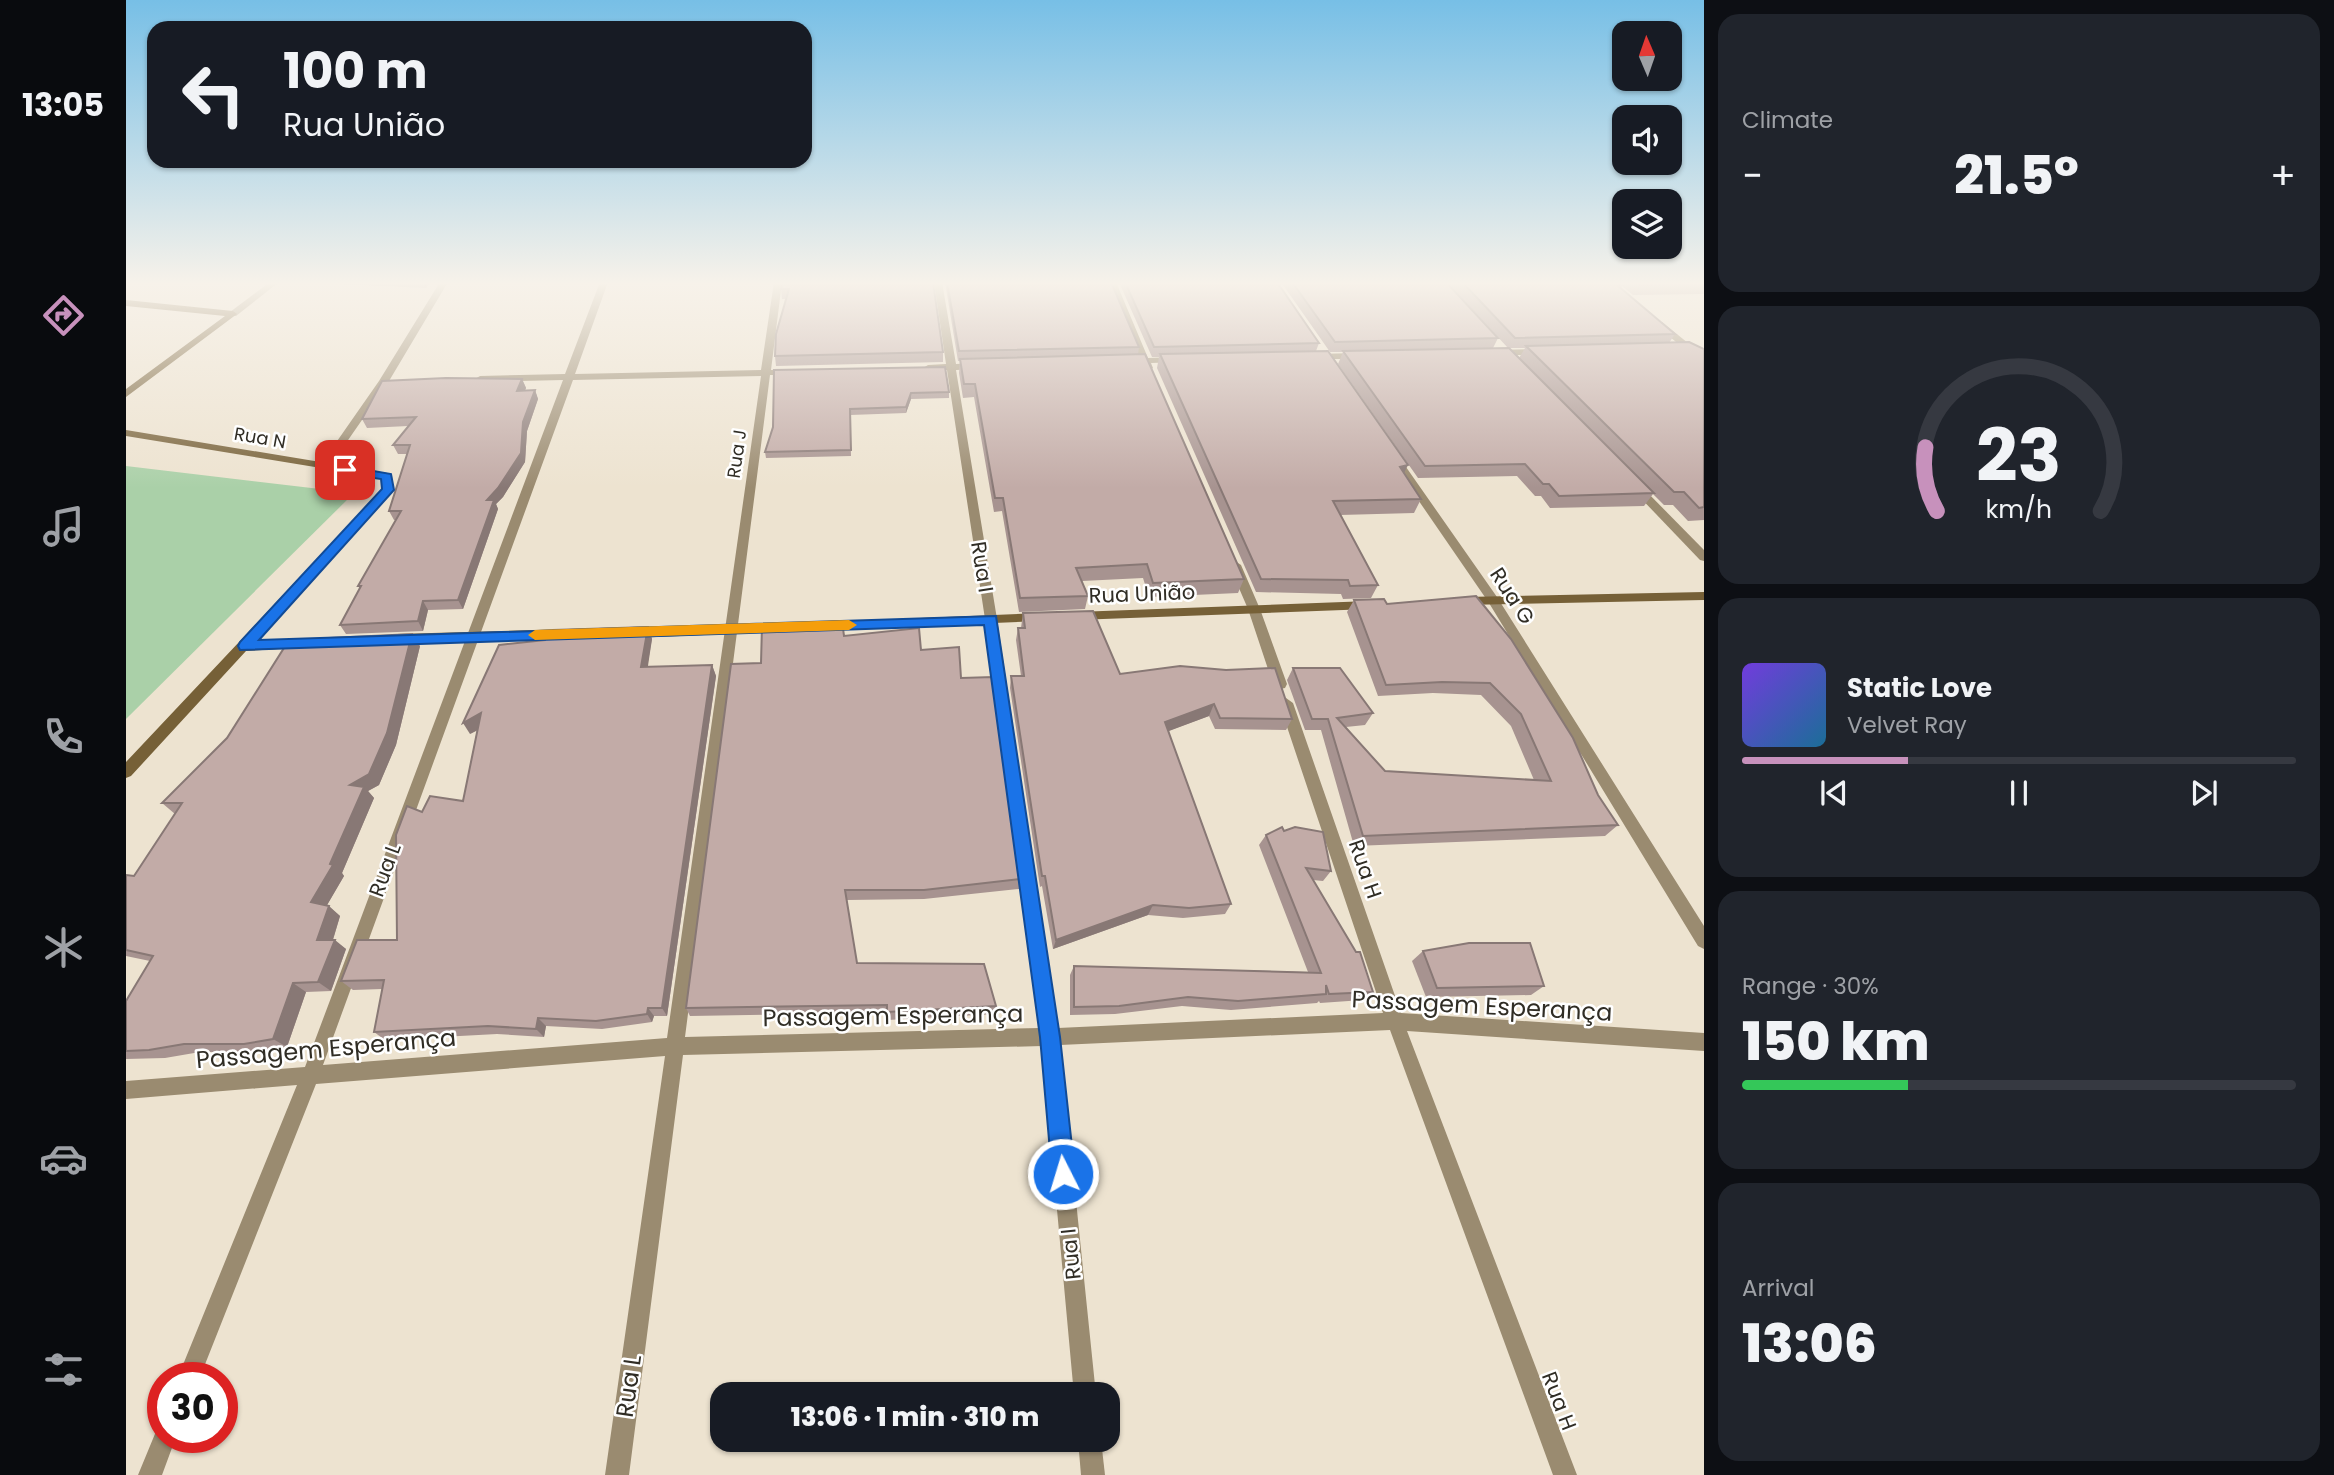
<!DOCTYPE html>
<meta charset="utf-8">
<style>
:root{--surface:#171b24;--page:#20242c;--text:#f1f3f6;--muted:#9ea1a6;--line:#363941;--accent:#c791bc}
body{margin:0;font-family:Poppins,sans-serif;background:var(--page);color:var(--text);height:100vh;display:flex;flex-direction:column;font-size:26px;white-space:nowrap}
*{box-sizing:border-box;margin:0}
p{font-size:23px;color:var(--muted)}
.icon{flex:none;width:38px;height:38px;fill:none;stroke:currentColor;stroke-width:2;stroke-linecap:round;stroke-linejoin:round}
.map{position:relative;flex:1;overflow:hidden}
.side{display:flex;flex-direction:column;gap:14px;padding:14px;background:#0d0f14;width:630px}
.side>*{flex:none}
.guide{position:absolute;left:21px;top:21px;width:665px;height:147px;border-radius:21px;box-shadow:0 2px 5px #0004;background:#171b24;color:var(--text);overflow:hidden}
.needle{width:46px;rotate:358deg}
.controls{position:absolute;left:1486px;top:21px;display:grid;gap:14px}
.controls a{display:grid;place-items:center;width:70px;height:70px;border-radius:14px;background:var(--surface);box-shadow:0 2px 5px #0004;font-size:35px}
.speed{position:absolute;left:21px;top:1362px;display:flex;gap:14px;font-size:35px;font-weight:700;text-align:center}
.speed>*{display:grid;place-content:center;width:91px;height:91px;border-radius:50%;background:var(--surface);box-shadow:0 2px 5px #0004;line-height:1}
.speed .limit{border:10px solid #d22;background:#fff;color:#111}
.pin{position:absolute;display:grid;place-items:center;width:60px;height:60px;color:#fff;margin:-30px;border-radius:14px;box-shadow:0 4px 10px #0006}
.me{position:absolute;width:77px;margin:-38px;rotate:355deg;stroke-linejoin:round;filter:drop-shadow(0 0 5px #0008)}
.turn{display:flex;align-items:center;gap:24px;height:147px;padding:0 21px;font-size:32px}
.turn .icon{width:91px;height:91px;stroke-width:2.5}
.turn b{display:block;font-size:49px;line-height:60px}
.big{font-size:52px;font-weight:800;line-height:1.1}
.side .tile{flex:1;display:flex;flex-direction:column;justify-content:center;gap:10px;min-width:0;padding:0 24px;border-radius:21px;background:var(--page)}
.side .dial{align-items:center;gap:0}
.dial svg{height:182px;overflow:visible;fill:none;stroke:var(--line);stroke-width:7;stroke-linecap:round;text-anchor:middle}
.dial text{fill:var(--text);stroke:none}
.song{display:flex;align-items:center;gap:21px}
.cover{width:84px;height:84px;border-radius:10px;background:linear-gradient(135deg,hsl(260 70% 55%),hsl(200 70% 35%))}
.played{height:7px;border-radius:4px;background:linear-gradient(90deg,var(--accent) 30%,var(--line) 30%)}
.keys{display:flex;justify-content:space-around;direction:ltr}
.heat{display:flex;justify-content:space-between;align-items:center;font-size:38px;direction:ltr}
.charge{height:10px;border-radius:5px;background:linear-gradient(90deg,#34c759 30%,var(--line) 0)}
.trip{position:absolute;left:584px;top:1382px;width:410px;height:70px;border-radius:21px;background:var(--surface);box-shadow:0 2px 5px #0004;font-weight:800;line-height:70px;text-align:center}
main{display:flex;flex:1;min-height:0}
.tab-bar{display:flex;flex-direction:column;width:126px;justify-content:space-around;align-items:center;background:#090b0e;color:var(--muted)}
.tab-bar .icon{width:49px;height:49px}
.tab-bar .active{color:var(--accent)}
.tab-bar b{font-size:32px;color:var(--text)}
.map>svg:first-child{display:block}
</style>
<main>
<nav class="tab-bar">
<b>13:05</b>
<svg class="icon active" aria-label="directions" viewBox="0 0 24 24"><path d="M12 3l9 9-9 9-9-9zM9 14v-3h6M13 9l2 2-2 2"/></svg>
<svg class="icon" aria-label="music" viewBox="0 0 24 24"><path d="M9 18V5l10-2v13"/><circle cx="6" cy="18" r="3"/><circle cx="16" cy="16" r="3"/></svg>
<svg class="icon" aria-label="phone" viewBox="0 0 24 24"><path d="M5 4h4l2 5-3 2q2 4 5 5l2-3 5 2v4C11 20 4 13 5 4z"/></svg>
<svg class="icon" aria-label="climate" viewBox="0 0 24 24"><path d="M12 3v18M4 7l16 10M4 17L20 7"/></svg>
<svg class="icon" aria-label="car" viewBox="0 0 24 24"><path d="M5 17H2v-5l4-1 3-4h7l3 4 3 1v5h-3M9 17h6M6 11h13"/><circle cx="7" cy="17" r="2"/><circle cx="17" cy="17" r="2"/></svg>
<svg class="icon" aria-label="filters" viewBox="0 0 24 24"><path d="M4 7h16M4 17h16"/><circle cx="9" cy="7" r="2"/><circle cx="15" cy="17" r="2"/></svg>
</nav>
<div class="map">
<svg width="1578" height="1475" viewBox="0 0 1578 1475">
<rect width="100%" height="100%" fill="#ede3d0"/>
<!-- green -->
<path fill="#aad0a8" d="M0,466l228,27 -228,226z"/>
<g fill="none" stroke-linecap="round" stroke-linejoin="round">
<!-- street -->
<g fill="#9a8b70" fill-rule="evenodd">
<path d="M144,282h9l-43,34h-6v-4z"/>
<path d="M314,282h8l-59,99 -61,88h-8l-1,-2 60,-86z"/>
<path d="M474,282h8l-33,92 186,-4 13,-88h8l-11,88 21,-1 5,3 -5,3h-22l-85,662 355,-9 -55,-409 -38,-249 -19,1 -5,-3 5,-3 18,-1 -12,-82h8l14,82 21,-1 5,3 -5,3 -21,1 41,249 61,409 325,-15 -104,-310 7,-5 7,5 108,310 303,20v18l-297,-20 170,444h-24l-163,-445 -330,15 36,350h-22l-32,-349 -359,9 -54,420h-24l60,-419 -349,28 -116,293h-22l119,-292 -171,14v-18l179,-14 258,-687 -83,2 -5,-3 5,-3 85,-2zM635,376l-94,662 -344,27 250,-685z"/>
<path d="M982,282h8l32,76 29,-1 3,1v4l-29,1 2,5 -5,3 -3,-1 -3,-6 -14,-1v-4l11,-1z"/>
<path d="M1530,322h6l42,34v8l-48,-38z"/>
<path d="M1369,350l46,-1 5,3 -5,3h-49v-4z"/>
<path d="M1187,354l46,-1 5,3 -5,3h-49l-2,-2z"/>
<path d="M1269,456l4,1 98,140 207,329v23l-6,-3 -209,-343 -99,-144z"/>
<path d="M1511,485l4,1 63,64v11l-4,-1 -67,-70 -1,-2z"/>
<path d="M1109,561l6,4 19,44 27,75 -2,4 -5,1 -7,-5 -25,-75 -19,-44z"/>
<path d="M37,1426v11h13l-14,38h-24l19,-46z"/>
<path d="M952,1440h23l4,35h-24z"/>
</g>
<!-- secondary -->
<g fill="#766037" fill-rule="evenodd">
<path d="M0,300l107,11 4,3 -111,83v-8l99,-73 -99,-10z"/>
<path d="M0,430l261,43 5,3 1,14 -138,151 66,-3 6,5 -1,3 -80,5 -115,125 -5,2v-16l257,-273 -1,-11 -256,-42z"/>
<path d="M1578,592v8l-240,5 -6,-4 6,-4z"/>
<path d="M1244,601l6,4 -6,4 -294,11 -6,-4 6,-4z"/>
<path d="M915,613l6,4 -6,4 -217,9 -6,-4 6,-4z"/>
<path d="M653,624l6,4 -6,4 -147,6 -6,-5 6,-5z"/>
<path d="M440,629l6,5 -6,5 -169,5 -6,-5 6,-5z"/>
</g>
</g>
<!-- wall -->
<g fill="#a79390" fill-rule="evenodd">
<path d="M175,282h129l-4,6z"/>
<path d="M657,282l160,70v10l-167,4 -1,-10 11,-57h-4l-1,-10z"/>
<path d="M819,282h166l28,65 -1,8 106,224 -6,14 -89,4 -6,-19 -61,3 6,15 -3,13 -66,3 -17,-101 -8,1 -20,-115 -11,1 -4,-25 1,-12h-2z"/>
<path d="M993,282h158l42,61 -3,8 88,122 17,26 -7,14 -74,2 38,70 -7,13 -28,1 -2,-5 -85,-2 -99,-224 2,-11h-7z"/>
<path d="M1155,282h165l52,56 -5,10h15l-61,-66h257v12l-71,1 -11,-9 -2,2 55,46 -6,9 35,6v171l-16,1 -15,-16h-9l-11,-11 -9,12 -94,2 -9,-12h-6l-18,-20 -99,2 -80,-114 5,-12h-13zM1383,348h16l-6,10z"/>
<path d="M819,367l4,25v6l-38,1 -5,14 -56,2 1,41 -85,2 -1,-6 8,-25z"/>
<path d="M396,379l4,9 -1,3 10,-1 3,9 -11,32 -2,31 -22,35 -7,7 2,5 -35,100 -35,1 -5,21 -77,3 -6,-9 20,-36 -2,-3 38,-66h-2l-5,-9 18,-57h-9l-5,-9 15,-19 -41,2 -5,-9z"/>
<path d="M1350,596l122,199 20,30 -13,11 -251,10 -33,-116h-16l-18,-50 6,-12 80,45 -8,12 -19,2 39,44 149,9 -23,-54 -30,-31 -48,-2 -55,3 -31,-84 7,-12 33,4z"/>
<path d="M897,613l97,61 172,45 -6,11 -71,-1 -6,-13 -41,15 63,173 -6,10 -42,4 -35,-3 -95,34 -11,-63 -2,1 -30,-199 1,-12h10l-5,-36 2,-12h3z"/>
<path d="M522,627l4,12 -5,28 65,-2 4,11 -49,340h-13l-2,6 -50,7 -56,-3 -2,11 -47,-3 -112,6 -11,-8 8,-43 -29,1 -12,-9 56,-41 25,-128 41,-11 14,-71 -7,4 75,-94z"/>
<path d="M718,636l77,14 40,28 60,201 -2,10 -95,10 -77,1 10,63 139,43 -1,8 -107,6 -1,-7 -197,3 -4,-8 75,-345z"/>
<path d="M294,646l-24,99 -17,40 -11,6 6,7 -32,75 2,3 -17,29 13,11 -7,24 13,9 -15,42 -25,1 -19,55 -28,5h-59l-35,6 -39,1v-58l24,-40 -24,-5v-81l8,1 41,-62 -13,-11z"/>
<path d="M1158,831l47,40 -8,10 -10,-1 60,112 -10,8 -43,3 -1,-2 -2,2 -86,7 -49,-4 -67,8 -45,1v-40l4,-9 234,6 -49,-127 7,-10z"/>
<path d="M1297,951l121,35 -13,9 -105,2 -14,-36z"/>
</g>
<!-- shaded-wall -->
<g fill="#887875">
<path d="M297,282h7l-4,6z"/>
<path d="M396,379l4,9 -6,12 -3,-9z"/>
<path d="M409,390l3,9 -11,32 -2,31 -22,35 -7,7 2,5 -35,100 -5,-9 29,-100 36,-78z"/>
<path d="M785,393v6l-5,14v-6z"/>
<path d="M1282,465l-7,14 -1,-12z"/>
<path d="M297,601l5,9 -5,21 -5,-10z"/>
<path d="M522,627l4,12 -6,40 -5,-12z"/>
<path d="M286,634l8,12 -24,99 -17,40 -11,6 6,7 -32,75 2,3 -21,36 -12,-10 19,-38 20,-79z"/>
<path d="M586,665l4,11 -49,340 -5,-8z"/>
<path d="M1088,704l-5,12 -48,18 4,-12z"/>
<path d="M355,713l7,12 -18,9 -7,-11z"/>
<path d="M1027,905l-5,10 -95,34 3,-9z"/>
<path d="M203,906l11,10 -10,33 -13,-9z"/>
<path d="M209,940l11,9 -15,42 -13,-9z"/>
<path d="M167,983l13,9 -19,55 -14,-8z"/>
<path d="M522,1008l6,8 -2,6 -5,-8z"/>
<path d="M412,1018l8,8 -2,11 -8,-8z"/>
</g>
<!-- building -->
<g fill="#c2aba7" stroke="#887875" stroke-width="2">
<path d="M657,282h150l10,70 -168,4 1,-22 13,-45h-8z"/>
<path d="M821,282h164l28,65 -180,4z"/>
<path d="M999,282h152l42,61 -165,4z"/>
<path d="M1166,282h154l52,56 -163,4z"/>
<path d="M1336,282h156l4,3h-5l58,49 -160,4z"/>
<path d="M1510,282h68v2l-64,1z"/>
<path d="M1563,342l15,7v158l-5,1 -15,-16h-10l-148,-146z"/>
<path d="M1383,348l145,145 -95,3 -10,-12h-6l-18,-20 -100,2 -82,-115z"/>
<path d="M1202,351l80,114 -8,2 21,32 -88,2 45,84 -28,1 -2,-6 -87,-1 -101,-225z"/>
<path d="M1019,354l99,225 -91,4 -6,-19 -71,4 12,28 -68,2 -17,-100h-8l-20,-114h-11l-4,-25z"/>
<path d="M819,367l4,25 -38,1 -5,14 -56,2 1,41 -86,2 8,-25 1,-57z"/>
<path d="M320,378l76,1 -5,12 18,-1 -12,32 -2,31 -23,35 -11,12h7l-36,100 -35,1 -5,20 -78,4 21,-39h-3l43,-75h-12l21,-66h-17l23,-28 -54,2 20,-38z"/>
<path d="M1350,596l35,43 62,99 25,57 20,30 -255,11 -35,-117h-16l-19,-51h47l33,45 -36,5 48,53 166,10 -30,-67 -31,-31 -48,-1 -56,3 -32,-85 30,-1 3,5z"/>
<path d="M967,611l27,63 60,-8 46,4 49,-2 17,51 -72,-1 -6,-14 -49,18 66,182 -42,4 -36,-3 -97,35 -11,-64h-3l-31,-200h13l-6,-48h7l-2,-15z"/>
<path d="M716,621l2,15 75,-8 2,22 38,-3 2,31 32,-1 28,202 -97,11h-79l12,73 127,1 12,42 -109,6v-7l-201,3 45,-344 30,-1 1,-37z"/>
<path d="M522,627l-7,40 71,-2 -50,343h-14l-1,6 -51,7 -58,-3 -2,11 -48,-3 -114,6 10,-52 -43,1 16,-41h40l-1,-105 11,-29 15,6 8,-16 33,5 18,-88 -18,10 36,-78 46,-5 8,-10z"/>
<path d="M286,634l-25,99 -18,41 -19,11 14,2 -34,77 3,1 -22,37 18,4 -12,34h18l-17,42 -25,1 -20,56 -29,5h-60l-35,6 -23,1v-50l27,-45 -27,-6v-75l8,1 48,-73h-20l65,-65 57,-90 45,-10z"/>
<path d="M1156,827l2,4 11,-4 28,5 8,39 -25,-3 50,84h4l13,40 -44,2 -3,-9v9l-88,7 -50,-4 -69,9 -45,1v-41l247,7 -55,-138z"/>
<path d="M1343,943h61l14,43 -107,2 -14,-37z"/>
</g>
<!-- sky -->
<linearGradient id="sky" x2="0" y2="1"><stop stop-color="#77bfe6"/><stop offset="0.58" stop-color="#f7f2ea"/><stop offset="1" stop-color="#f7f2ea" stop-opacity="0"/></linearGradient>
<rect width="1578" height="488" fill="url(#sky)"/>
<!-- route -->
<path fill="#1a73e8" stroke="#114b97" stroke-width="2" d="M219,466l46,8 3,16 -135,150 737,-24 64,421 15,137 -4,8 -8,3 -7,-3 -4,-8 -12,-137 -56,-412 -744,25 -2,-4 2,-4 142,-153 -1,-10 -40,-6 -2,-3z"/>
<!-- slow -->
<path fill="#f59e0b" d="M723,620l8,5 -8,5 -314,10 -7,-5 7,-5z"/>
<g text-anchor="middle" stroke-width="5" stroke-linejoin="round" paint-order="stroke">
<!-- far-street labels -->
<g font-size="18" fill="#302d25" stroke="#fff">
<text transform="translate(134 438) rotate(10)" y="6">Rua N</text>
<text transform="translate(611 454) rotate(-82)" y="6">Rua J</text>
</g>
<!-- street labels -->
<g font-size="21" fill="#302d25" stroke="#fff">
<text transform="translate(856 567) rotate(81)" y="7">Rua I</text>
<text transform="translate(1016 594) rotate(-2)" y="7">Rua União</text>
<text transform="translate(1386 596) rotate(57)" y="7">Rua G</text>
<text transform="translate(1239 869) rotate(71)" y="7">Rua H</text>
<text transform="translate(259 870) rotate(-70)" y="7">Rua L</text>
<text transform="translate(945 1254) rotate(-96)" y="7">Rua I</text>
<text transform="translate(1433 1401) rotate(69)" y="7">Rua H</text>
</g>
<!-- near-street labels -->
<g font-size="24" fill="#302d25" stroke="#fff">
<text transform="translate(1356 1006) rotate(3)" y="8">Passagem Esperança</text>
<text transform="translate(767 1016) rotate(-1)" y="8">Passagem Esperança</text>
<text transform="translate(200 1049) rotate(-5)" y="8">Passagem Esperança</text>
<text transform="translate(503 1386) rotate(-82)" y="8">Rua L</text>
</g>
</g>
</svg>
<div class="controls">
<a><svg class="needle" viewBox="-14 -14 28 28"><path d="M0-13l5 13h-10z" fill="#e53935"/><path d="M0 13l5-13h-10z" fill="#9ea1a6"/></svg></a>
<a><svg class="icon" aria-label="sound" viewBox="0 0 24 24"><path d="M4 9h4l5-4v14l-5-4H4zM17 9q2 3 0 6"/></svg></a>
<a><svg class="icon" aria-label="layers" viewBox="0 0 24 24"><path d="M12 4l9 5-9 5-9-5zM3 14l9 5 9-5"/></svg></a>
</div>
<div class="speed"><div class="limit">30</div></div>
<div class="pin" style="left:219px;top:470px;background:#d93025"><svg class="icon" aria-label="arrive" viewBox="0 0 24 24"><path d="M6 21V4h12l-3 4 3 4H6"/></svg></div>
<svg class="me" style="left:937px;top:1174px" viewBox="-20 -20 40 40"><circle r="17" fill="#1a73e8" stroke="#fff" stroke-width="3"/><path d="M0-11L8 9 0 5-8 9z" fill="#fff"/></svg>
<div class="trip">13:06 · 1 min · 310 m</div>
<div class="guide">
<div class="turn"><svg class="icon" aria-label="left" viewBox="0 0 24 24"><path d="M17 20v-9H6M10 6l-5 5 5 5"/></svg><div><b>100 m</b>Rua União</div></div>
</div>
</div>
<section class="side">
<div class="tile"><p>Climate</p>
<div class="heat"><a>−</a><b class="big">21.5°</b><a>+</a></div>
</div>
<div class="tile dial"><svg viewBox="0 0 100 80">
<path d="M14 69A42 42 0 1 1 86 69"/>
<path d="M14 69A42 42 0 0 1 9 41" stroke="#c791bc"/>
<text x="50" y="56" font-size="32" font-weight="700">23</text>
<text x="50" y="72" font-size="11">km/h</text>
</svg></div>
<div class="tile">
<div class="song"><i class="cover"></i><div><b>Static Love</b><p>Velvet Ray</p></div></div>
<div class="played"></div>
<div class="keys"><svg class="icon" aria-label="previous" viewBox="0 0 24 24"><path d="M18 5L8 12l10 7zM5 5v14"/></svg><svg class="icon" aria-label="pause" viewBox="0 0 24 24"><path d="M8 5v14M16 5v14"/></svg><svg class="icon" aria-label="next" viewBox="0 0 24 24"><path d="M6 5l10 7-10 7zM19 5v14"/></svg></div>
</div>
<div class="tile"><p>Range · 30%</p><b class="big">150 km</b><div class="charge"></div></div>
<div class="tile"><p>Arrival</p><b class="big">13:06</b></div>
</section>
</main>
